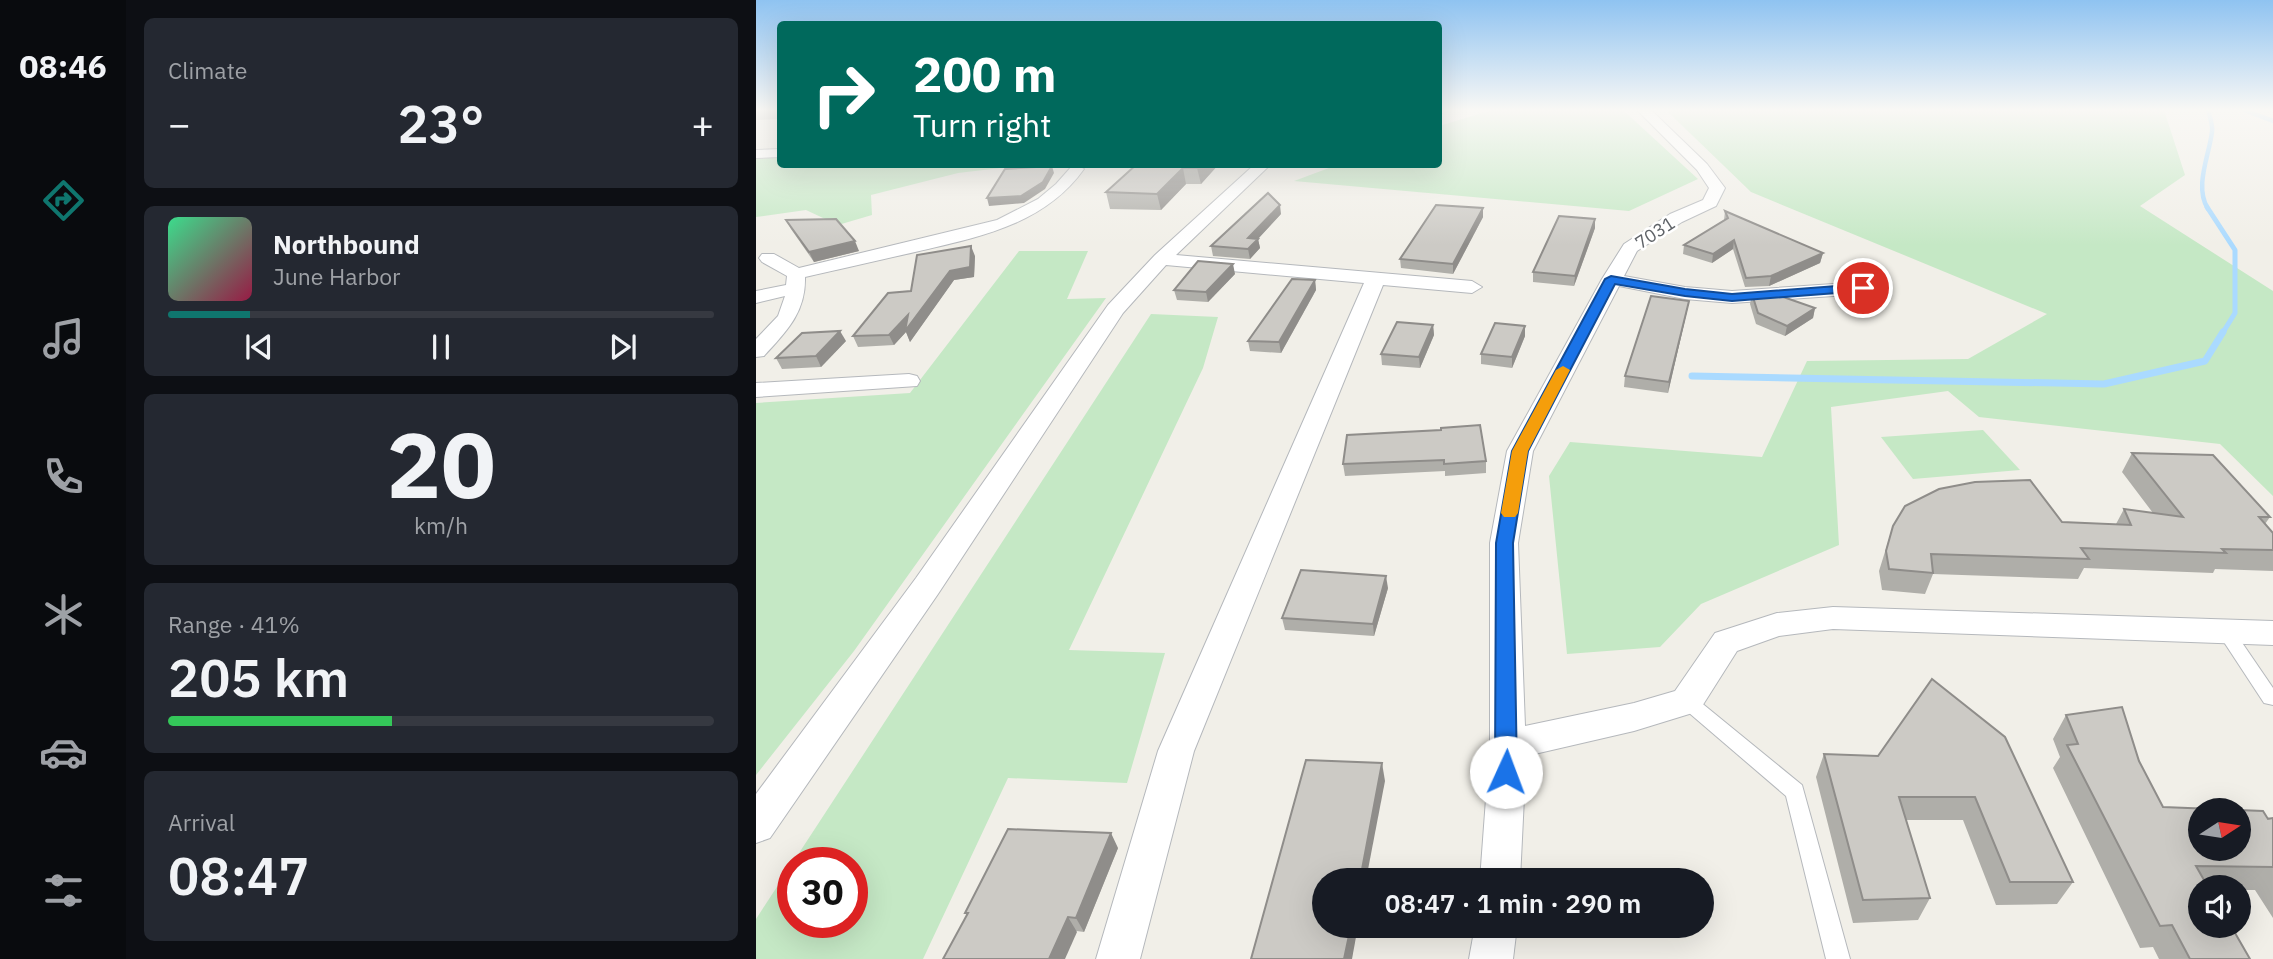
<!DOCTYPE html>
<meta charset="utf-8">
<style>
:root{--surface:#171b24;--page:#242831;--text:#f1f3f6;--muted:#9ea1a6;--line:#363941;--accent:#0f766e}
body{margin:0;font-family:"IBM Plex Sans",sans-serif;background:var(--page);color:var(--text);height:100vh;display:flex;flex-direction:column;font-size:26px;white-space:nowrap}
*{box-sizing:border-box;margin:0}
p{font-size:23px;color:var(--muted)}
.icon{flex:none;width:38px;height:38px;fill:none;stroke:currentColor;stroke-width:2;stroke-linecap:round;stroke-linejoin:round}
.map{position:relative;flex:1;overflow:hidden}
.drawer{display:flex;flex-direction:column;gap:18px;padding:18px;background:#0d0f14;width:630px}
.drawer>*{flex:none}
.hud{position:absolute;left:21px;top:21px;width:665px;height:147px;border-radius:7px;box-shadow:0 7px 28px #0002;background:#00695c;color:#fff;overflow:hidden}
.needle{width:46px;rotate:78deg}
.buttons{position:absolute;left:1432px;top:798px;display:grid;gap:14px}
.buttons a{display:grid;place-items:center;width:63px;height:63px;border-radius:50%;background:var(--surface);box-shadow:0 7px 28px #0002;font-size:35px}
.speed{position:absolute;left:21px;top:847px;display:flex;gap:14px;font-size:35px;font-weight:700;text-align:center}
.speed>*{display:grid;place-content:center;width:91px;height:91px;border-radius:50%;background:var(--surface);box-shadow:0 7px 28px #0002;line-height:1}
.speed .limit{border:10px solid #d22;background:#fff;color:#111}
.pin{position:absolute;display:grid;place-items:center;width:60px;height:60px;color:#fff;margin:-30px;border:4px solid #fff;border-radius:50%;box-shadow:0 2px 7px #0007}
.me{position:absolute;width:77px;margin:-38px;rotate:2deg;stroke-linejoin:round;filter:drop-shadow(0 0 5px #0008)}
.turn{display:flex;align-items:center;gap:24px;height:147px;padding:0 21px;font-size:32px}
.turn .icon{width:91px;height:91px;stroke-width:2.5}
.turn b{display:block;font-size:49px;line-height:60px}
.big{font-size:52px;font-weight:600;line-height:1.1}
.drawer .tile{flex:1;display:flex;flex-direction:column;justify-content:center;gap:10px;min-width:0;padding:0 24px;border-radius:10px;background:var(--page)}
.drawer .dial{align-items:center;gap:0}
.dial b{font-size:91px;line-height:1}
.song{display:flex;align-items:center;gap:21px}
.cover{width:84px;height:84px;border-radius:10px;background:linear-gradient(135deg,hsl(150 70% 55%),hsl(340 70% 35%))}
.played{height:7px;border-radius:4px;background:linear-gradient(90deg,var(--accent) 15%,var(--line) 15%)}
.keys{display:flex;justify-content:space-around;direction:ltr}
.heat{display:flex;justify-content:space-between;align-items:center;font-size:38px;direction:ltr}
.charge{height:10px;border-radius:5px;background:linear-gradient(90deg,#34c759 41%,var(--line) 0)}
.trip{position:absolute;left:556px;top:868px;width:402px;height:70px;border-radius:35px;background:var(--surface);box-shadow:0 7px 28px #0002;font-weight:600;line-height:70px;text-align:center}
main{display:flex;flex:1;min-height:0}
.tabs{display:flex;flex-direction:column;width:126px;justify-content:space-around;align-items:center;background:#090b0e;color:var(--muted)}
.tabs .icon{width:49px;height:49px}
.tabs .active{color:var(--accent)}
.tabs b{font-size:32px;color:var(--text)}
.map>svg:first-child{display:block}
</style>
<main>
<nav class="tabs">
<b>08:46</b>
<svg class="icon active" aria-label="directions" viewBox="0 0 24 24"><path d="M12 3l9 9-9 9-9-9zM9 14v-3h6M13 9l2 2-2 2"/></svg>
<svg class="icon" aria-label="music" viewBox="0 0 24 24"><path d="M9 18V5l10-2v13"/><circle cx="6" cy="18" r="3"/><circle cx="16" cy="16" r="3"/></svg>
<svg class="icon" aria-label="phone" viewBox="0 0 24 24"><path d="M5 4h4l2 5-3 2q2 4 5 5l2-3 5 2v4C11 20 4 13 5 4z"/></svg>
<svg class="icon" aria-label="climate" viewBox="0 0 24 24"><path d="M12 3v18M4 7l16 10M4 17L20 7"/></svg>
<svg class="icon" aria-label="car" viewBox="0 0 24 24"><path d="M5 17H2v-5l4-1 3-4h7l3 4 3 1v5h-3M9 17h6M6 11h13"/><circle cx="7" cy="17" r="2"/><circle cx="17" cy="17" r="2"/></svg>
<svg class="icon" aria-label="filters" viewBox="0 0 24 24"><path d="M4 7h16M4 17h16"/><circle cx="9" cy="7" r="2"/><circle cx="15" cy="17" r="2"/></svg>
</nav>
<section class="drawer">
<div class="tile"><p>Climate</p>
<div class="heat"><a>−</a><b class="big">23°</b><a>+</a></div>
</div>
<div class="tile">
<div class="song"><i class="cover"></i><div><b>Northbound</b><p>June Harbor</p></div></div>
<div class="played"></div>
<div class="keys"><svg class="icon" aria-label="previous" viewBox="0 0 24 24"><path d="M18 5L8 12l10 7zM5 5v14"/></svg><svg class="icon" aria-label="pause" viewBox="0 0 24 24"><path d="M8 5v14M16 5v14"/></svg><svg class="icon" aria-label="next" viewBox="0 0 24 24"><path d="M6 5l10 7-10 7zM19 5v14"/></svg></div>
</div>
<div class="tile dial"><b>20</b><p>km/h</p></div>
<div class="tile"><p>Range · 41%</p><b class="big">205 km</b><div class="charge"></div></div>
<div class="tile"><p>Arrival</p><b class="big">08:47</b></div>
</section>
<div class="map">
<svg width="1517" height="959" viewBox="0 0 1517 959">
<rect width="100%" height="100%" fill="#f1efe8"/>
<!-- green -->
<g fill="#c5e8c5" fill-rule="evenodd">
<path d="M736,110h131l75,69 -69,32 -335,-30 43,-16 101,-1 1,-38z"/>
<path d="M910,110h498l21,65 -45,31 133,85v205l-53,-52 -241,-27 -31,-26 -117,16 8,138 -138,59 -41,43 -93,7 -18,-178 21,-34 192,15 45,-96 161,-2 79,-45 -296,-122z"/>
<path d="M24,157v7l247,1 -69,8 -87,22 1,20 -34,10 -32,-15 -50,7v-58z"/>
<path d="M263,251h69l-21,48 39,-1 -252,353 -98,124v-372l154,-10z"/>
<path d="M395,314l67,3 -15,51 -134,282 96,3 -38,130 -119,-5 -85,181h-167v-40zM37,863h59v59h-59z"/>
<path d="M1227,430l37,40 -107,9 -32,-42z"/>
</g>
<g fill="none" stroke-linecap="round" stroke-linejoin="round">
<!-- stream-far2 -->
<g stroke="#aadaff" stroke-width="4.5">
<path d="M1452,110c2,7 5,15 4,22 -3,24 -18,55 -4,77"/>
<path d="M1488,110l29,11"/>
</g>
<!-- stream-far1 -->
<path stroke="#aadaff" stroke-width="5" d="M1451,207l28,43v63l-13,21"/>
<!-- stream -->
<path stroke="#aadaff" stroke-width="7" d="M936,376l412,8 101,-23 18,-29"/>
<!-- service casing -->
<g stroke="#b5b8bc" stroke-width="2">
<g id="service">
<path d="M1470,626l6,2 41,60v17l-9,-2 -44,-67 -2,-4 2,-4z"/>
<path d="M931,694l6,2 109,89 48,174h-24l-40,-163 -105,-90 -3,-5 3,-5z"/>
</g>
</g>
<!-- minor casing -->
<g stroke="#b5b8bc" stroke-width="2">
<g id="minor">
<path d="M682,110h11l-11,5z"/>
<path d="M881,110h14l56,54 18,24 -9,18 -34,16 -45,29 -13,25 61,11 47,4 131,-9 10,6 -10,6 -131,9 -47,-4 -66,-13 -86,165 -15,92 7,183 109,-23 41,-12 40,-58 62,-20 56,-6 440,14v24l-440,-16 -54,7 -42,15 -38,60 -65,20 -108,25 -6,124h-40l10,-135v-202l17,-92 95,-172 22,-35 46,-30 33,-14 6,-12 -12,-18z"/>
<path d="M24,149v8l-24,1v-8z"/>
<path d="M499,164l14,2 -93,89 296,26 10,6 -10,6 -89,-8 -189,466 -54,208h-44l62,-208 206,-468 -198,-18 -43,48 -185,281 -168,244 -14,5v-49l160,-216 192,-273 47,-50z"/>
<path d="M321,165l7,4c-40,56 -105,68 -169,83 -36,8 -73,17 -110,25 1,35 -18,54 -41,79l-8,1v-18l22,-23 7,-20 -29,7v-12l30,-6 1,-9 -25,-14 -3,-4 3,-4h12l25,14 198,-48 41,-21 18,-15 16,-18z"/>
<path d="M153,374l8,2 3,5 -3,5 -161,11v-14z"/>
<path d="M719,926h42l-4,33h-44z"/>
</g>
</g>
<!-- service -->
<use href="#service" fill="#fff" fill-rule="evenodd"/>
<!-- minor -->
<use href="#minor" fill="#fff" fill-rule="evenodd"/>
</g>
<!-- wall -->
<g fill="#afaea9">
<path d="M0,110h24v9l-24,1z"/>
<path d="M381,164h82l-18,20h-15l-25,26 -51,-1 -4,-17z"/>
<path d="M727,208v9l-30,57 -52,-6 -1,-9z"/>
<path d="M969,211l98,42 -3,10 -51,23 -24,1 -12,-38 -21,14 -29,-9 1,-9 40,-25z"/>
<path d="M525,214l-23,25 2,9 -10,11 -37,-3 -2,-10z"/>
<path d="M839,219v9l-21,58 -41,-4v-10z"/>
<path d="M30,220l73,31 -45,11 -23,-33z"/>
<path d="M219,256l-1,21 -20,3 -44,62 -4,-10 -12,13 -36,2 -5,-11 58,-45z"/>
<path d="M479,274l-27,28 -31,-2 -3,-10z"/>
<path d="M559,280l1,10 -35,63 -31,-2 -2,-10z"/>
<path d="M996,294l63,14 -2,10 -28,18 -29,-12 -6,-20z"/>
<path d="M933,301l-2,10 -19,82 -44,-6 1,-11z"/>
<path d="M677,325l1,10 -14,33 -38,-3 -1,-11z"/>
<path d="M769,326v10l-13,32 -31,-4v-10z"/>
<path d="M90,341l-25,26 -39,2 -6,-11z"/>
<path d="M591,435l139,26v12l-41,3v-5l-100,5 -2,-12z"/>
<path d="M1376,453l138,64 -5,7 8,9v38l-58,-2 -2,4 -129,-5 -6,11 -145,-5 -8,20 -43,-4 -3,-19 14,-45 169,-4 54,2 8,-15 29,4 -31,-41z"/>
<path d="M632,588l-14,48 -89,-6 -3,-12z"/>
<path d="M1176,679l141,203 -16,22 -61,1 -33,-85h-57l24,78 -12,22 -65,3 -37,-146 8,-23 54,2z"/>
<path d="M1310,715l73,46 24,46 110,11v100l-18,-28h-17v-3h-38l50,72h-91l-6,-12 -13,1 -87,-180 7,-11 -7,-18z"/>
<path d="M362,848l-34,84 -117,-16 -2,-3z"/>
</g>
<!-- shaded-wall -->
<g fill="#8f8d8a">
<path d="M445,164h18l-18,20 -4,-16z"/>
<path d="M296,166l2,7 -9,16 -21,14 -35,3 -2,-8z"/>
<path d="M427,168l3,16 -25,26 -4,-16z"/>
<path d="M524,205l1,9 -26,28 3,-3 2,9 -10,11 -2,-10v-11z"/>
<path d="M727,208v9l-30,57v-10z"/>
<path d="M839,219v9l-21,58 1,-10z"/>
<path d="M978,240l-1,9 -21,14 1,-9z"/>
<path d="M99,241l4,10 -45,11 -5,-10z"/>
<path d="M215,246l4,10 -1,21 -20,3 -44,62 -4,-10 -12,13 -5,-10 61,-64z"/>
<path d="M1067,253l-3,10 -51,23 2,-10z"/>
<path d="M477,264l2,10 -27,28 -2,-10z"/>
<path d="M559,280l1,10 -35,63 -2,-11z"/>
<path d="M933,301l-2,10 -19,82 1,-11z"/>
<path d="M1059,308l-2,10 -28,18 2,-10z"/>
<path d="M677,325l1,10 -14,33 -1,-11z"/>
<path d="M769,326v10l-13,32v-11z"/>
<path d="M84,331l6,10 -25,26 -5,-11z"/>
<path d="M630,576l2,12 -14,48 -1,-12z"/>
<path d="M626,763l3,18 -19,99h-6z"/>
<path d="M355,833l7,15 -34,84 -8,-14z"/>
<path d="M312,917l9,15 -12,27h-16z"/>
<path d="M595,926h7l-6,33h-8z"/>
</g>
<!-- building -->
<g fill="#cccac5" stroke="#8f8d8a" stroke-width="2" fill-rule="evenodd">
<path d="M0,110h24v1l-24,1z"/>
<path d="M381,164h64l-4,4h-14l-26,26 -51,-2z"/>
<path d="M296,166l-9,16 -22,14 -34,2 18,-29z"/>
<path d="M512,193l12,12 -32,33 10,1 -10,10 -37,-3z"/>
<path d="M680,205l47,3 -30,56 -53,-5z"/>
<path d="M969,211l98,42 -52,23 -25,2 -12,-38 -21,14 -29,-9 44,-27z"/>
<path d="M803,216l36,3 -20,57 -42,-4z"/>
<path d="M80,219l19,22 -46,11 -23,-32z"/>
<path d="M215,246l-1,21 -20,4 -45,60 3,-16 -19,20 -36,1 35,-43 23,-2 6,-36z"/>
<path d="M442,261l35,3 -27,28 -32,-2z"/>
<path d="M536,279l23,1 -36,62 -31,-1z"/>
<path d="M1016,293l43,15 -28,18 -29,-13 -6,-19z"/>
<path d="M895,296l38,5 -20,81 -44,-6z"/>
<path d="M641,322l36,3 -14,32 -38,-3z"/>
<path d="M739,323l30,3 -13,31 -31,-3z"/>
<path d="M84,331l-24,25 -40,2 26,-25z"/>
<path d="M724,425l6,36 -42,3v-4l-101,4 4,-29 94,-5v-2z"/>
<path d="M1376,453l81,2 57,62h-11l14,16v17l-51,-1 4,4 -145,-5 8,11 -158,-5 2,19 -44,-4 -3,-18 7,-25 12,-20 34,-17 36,-7 55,-2 32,42 69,3 -7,-16 59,8z"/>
<path d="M545,570l85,6 -13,48 -91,-6z"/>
<path d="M1176,679l73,58 68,145h-63l-35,-85h-76l31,101 -67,2 -39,-146 54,2z"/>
<path d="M1366,707l17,54 24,46 100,4 5,8 5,-1v49l-77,-1 12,21h-8v39h31l19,33h-60l-18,-34 -12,1 -93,-181 11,-1 -12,-29zM1444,810h38v39h-38z"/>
<path d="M550,760l76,3 -22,117h-35v46h26l-7,33h-93z"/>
<path d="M252,829l103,4 -35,85 -8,-1 -19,42h-106l25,-46h-3z"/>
</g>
<!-- sky -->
<linearGradient id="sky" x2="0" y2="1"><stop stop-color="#8fc3f1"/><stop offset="0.45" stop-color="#f9f8f5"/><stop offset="1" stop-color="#f9f8f5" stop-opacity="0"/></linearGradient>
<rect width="1517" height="245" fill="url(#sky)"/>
<!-- route -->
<path fill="#1a73e8" stroke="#114b97" stroke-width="2" d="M855,276l74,13 47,5 131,-10 6,4 -6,3 -131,10 -47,-5 -70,-12 -87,167 -15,92 4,229 -3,7 -8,3 -8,-3 -3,-7 1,-229 16,-92 93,-172z"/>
<!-- slow -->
<path fill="#f59e0b" d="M807,366l7,4 -42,81 -10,62 -3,4h-11l-3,-4 11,-62 44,-81z"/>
<g text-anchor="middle" stroke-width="5" stroke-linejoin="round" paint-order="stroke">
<!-- street labels -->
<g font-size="18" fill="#5f6368" stroke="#fff">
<text transform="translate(899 233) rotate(-33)" y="6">7031</text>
</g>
</g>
</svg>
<div class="buttons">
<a><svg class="needle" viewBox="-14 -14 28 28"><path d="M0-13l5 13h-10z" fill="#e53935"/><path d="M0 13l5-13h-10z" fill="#9ea1a6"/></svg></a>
<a><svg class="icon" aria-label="sound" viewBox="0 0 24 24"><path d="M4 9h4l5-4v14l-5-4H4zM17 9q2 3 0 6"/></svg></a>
</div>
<div class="speed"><div class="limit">30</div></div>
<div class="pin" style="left:1107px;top:288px;background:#d93025"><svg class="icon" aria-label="arrive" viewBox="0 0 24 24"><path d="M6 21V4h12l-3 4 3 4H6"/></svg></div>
<svg class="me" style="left:750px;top:772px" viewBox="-20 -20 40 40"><circle r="19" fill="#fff"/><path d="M0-13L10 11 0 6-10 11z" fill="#1a73e8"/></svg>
<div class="trip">08:47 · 1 min · 290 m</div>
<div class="hud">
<div class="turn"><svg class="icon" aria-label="right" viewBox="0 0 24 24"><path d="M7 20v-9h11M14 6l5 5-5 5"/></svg><div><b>200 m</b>Turn right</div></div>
</div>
</div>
</main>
